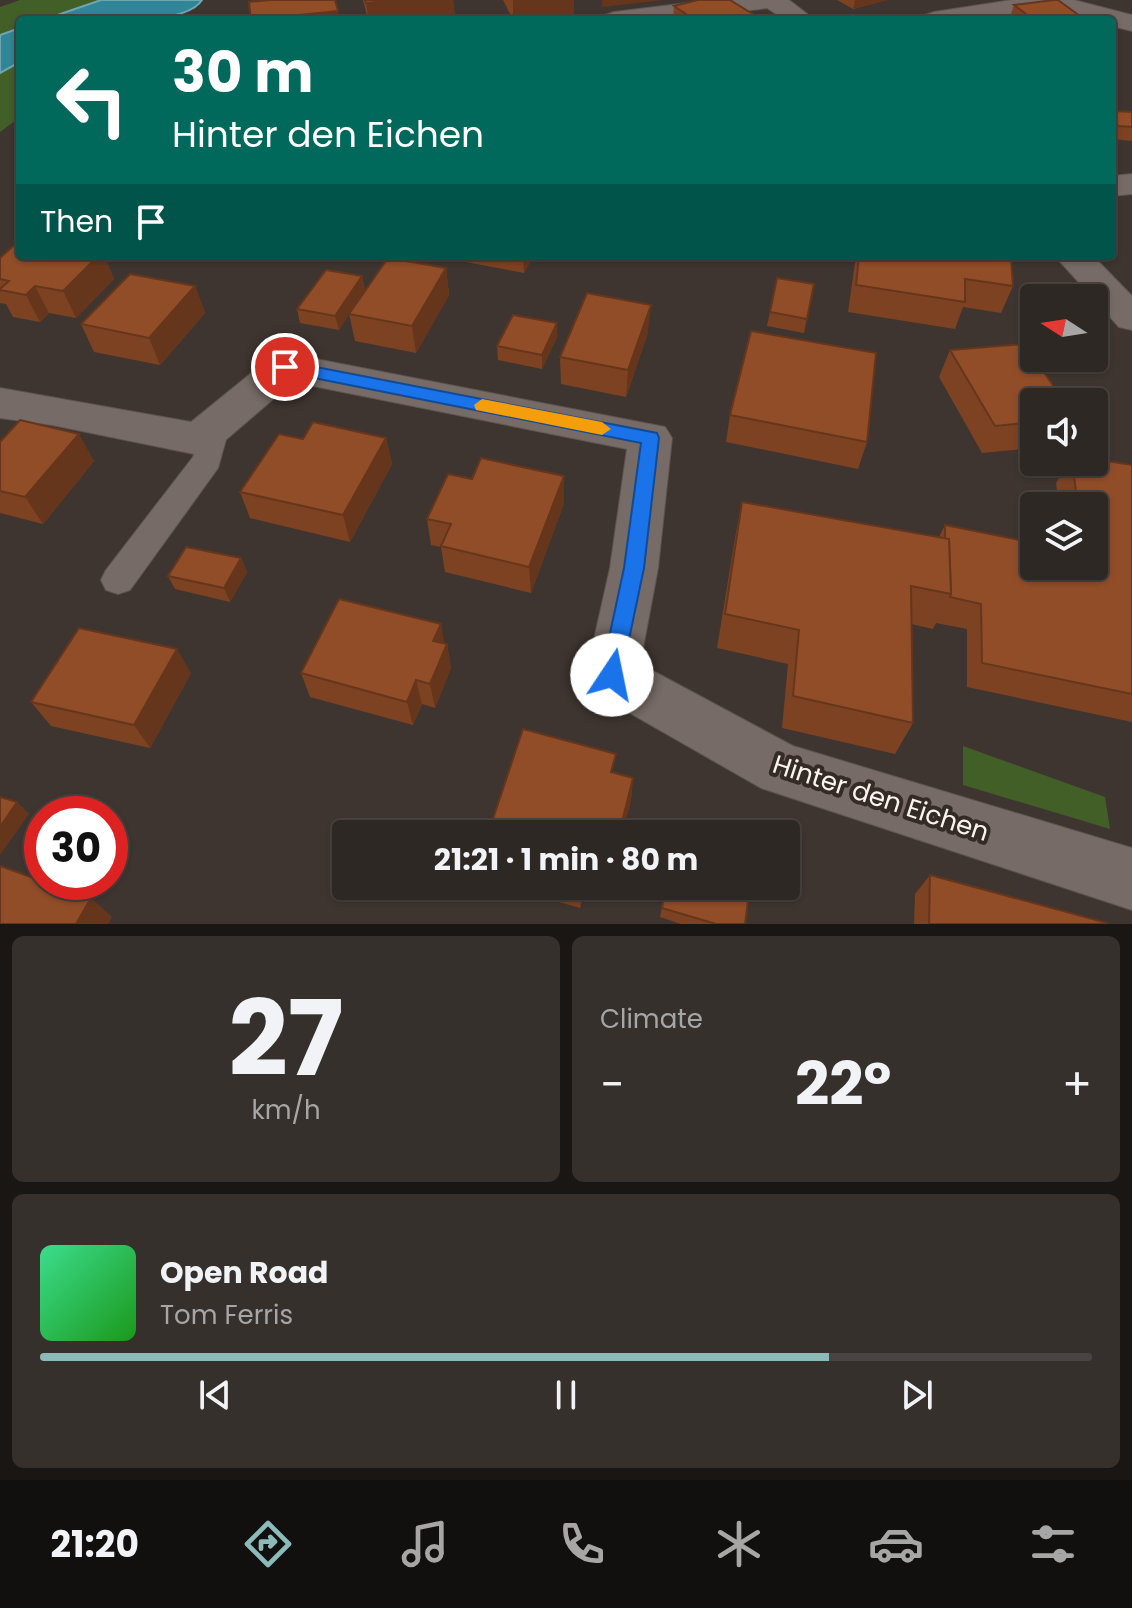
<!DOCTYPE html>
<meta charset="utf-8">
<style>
:root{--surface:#2e2824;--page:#36302c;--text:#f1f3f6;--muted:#a7a6a6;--line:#494441;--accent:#8bbbb9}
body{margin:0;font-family:Poppins,sans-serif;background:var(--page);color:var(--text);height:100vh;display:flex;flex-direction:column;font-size:30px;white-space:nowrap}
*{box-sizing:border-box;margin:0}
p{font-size:26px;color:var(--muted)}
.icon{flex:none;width:44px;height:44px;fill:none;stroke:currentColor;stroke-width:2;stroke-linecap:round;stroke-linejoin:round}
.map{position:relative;height:924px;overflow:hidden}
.side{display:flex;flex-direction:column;gap:12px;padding:12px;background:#191614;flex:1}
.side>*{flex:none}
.top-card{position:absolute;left:16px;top:16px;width:1100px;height:244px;border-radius:8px;box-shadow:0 2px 6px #0004,0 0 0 2px var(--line);background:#00695c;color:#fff;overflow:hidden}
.needle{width:52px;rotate:282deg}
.tools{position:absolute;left:1020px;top:284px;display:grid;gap:16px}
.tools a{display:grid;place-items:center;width:88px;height:88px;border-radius:8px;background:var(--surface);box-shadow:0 2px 6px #0004,0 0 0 2px var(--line);font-size:40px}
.speed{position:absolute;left:24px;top:796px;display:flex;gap:16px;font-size:40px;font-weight:700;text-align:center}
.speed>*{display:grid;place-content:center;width:104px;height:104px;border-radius:50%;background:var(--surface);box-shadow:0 2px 6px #0004,0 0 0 2px var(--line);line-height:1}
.speed .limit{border:12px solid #d22;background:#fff;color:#111}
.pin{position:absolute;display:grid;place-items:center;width:68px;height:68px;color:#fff;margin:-34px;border:4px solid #fff;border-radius:50%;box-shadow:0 2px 8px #0007}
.me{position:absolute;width:88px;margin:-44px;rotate:11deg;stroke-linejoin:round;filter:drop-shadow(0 0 6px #0008)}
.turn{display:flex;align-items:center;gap:28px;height:168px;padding:0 24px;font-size:36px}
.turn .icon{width:104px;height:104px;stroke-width:2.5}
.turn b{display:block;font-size:56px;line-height:68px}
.then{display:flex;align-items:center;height:76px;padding:0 24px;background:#0003;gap:16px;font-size:30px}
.big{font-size:60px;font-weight:700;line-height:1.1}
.side .widget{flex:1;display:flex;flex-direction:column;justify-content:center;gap:12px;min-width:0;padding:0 28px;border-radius:12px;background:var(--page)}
.side .dial{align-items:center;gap:0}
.dial b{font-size:104px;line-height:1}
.song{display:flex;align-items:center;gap:24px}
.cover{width:96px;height:96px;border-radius:12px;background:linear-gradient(135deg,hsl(150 70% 55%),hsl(120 70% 35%))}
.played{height:8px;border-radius:4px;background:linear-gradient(90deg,var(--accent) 75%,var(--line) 75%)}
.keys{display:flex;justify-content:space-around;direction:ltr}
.heat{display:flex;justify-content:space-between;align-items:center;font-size:44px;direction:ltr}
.side .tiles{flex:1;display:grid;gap:12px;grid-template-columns:1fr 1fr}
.widget:last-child{grid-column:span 2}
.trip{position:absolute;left:332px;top:820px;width:468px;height:80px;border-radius:8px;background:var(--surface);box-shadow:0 2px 6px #0004,0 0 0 2px var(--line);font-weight:700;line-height:80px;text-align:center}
.dock{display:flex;height:128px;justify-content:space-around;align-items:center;background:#12100e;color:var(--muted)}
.dock .icon{width:56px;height:56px}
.dock .on{color:var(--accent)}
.dock b{font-size:36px;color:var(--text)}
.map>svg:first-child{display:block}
</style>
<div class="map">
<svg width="1132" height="924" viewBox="0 0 1132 924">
<rect width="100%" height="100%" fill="#3e3530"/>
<!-- green -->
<g fill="#425f27">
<path d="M20,0h81l-58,20h-23v8l-20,7v-28z"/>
<path d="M20,62v55l-20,15v-59z"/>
<path d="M963,746l142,51 5,32 -147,-44z"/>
</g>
<!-- water -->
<g fill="#308596" stroke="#6da6b1" stroke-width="2">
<path d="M101,0h101c-18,29 -126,20 -159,20z"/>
<path d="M20,28v34l-20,11v-38z"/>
</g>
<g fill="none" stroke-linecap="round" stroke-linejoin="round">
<!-- service casing -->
<g stroke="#5c5450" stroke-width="2">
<path id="service" d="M216,415l10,3 4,7 -12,43 -88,122 -12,4 -12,-4 -5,-10 5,-10 87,-113 13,-39z"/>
</g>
<!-- minor casing -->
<g stroke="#5c5450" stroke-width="2">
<g id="minor">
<path d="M712,0h77l26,20h-30l-18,-12 -93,12h-73l4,-5 9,-3z"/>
<path d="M1012,0h62l58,15v16l-20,-5v-6h-21l-41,-11 -68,11h-61l4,-5 9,-3z"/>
<path d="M1132,174v20l-20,2v-20z"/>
<path d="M1055,256h38l39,40v34l-13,-3z"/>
<path d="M285,353l380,74 7,11 -14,130 -18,96 153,82 339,102v62l-371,-122 -168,-96 -7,-17 24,-107 17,-119 -334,-67 -79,68 -15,5 -147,-30 -52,-7v-30l191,34 80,-65z"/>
</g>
</g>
<!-- service -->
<use href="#service" fill="#766b66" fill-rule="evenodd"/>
<!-- minor -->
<use href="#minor" fill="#766b66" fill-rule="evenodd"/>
</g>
<!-- wall -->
<g fill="#7d4222">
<path d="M363,0h90l2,18 -23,2h-64z"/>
<path d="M503,0h71v14l-61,6z"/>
<path d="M837,0h50l-34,9z"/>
<path d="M1014,5l66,11 -2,4h-69z"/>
<path d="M674,6l85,12 -1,2h-85z"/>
<path d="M1112,107l1,4 19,1v29l-19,-2 -1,1z"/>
<path d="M20,256h84l10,23 -38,39 -27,-5 -9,9 -27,-5 -7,-13 -6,-1v-45z"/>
<path d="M455,256h78l-9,17 -69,-13z"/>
<path d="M856,256h137l20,30 -12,27 -38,-6 -8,22 -107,-17z"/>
<path d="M446,268l3,27 -33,58 -61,-12 -6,-27 -10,16 -39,-7 -3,-14 65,-33 3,14z"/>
<path d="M777,278l37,6 -10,49 -37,-7z"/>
<path d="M195,286l10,27 -45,52 -66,-13 -13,-28z"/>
<path d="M557,323v14l-15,32 -44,-9 -1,-14z"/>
<path d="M648,332l-22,65 -65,-13 -1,-27z"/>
<path d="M950,350l84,52v46l-52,5 -43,-76z"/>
<path d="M730,415l137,27 -9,27 -132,-27z"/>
<path d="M386,438l6,26 -42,78 -100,-24 -10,-26 63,-53z"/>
<path d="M0,442l94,19 -51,63 -43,-11z"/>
<path d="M1068,462l64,3v257l-165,-35v-58l-31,-6 -3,6 -22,-5 2,99 -18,31 -113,-26 6,-64 -71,-16 18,-110 7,-36 197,35 6,-12 149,41v-60h-35l-3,-23z"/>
<path d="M564,503l-33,90 -86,-21 -4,-25 -10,-2 -4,-26z"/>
<path d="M241,558l6,14 -17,30 -55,-13 -7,-13z"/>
<path d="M445,643l2,1 4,24 -16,40 -13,-4 -9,21 -103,-28 -9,-24z"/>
<path d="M191,673l-41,75 -99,-22 -20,-24z"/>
<path d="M614,773l19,5 -2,22 -9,34h-134z"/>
<path d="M930,875l177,49h-193l1,-30z"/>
<path d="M504,886h82l-6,22z"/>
<path d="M666,886l79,38h-64l-21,-7z"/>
</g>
<!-- shaded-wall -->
<g fill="#66361c">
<path d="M396,0h57l2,18 -23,2h-63l-3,-17z"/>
<path d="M513,0h61v14l-61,6z"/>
<path d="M602,0h61l-61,7z"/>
<path d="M855,0h32l-34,9z"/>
<path d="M338,11l1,9h-85z"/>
<path d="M1080,16l-2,4h-33z"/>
<path d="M98,256h6l10,23 -38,39 -13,-27z"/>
<path d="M523,256h10l-9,17z"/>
<path d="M446,268l3,27 -33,58 -4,-27z"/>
<path d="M362,276l3,14 -26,40 -4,-14z"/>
<path d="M35,286l14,27 -9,9 -14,-27z"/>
<path d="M195,286l10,27 -45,52 -11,-27z"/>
<path d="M651,305l-3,27 -22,65 2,-27z"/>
<path d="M557,323v14l-15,32v-14z"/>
<path d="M79,434l15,27 -51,63 -18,-27z"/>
<path d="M386,438l6,26 -42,78 -7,-27z"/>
<path d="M564,476v27l-33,90 -2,-26z"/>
<path d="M241,558l6,14 -17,30 -6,-14z"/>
<path d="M441,624l4,23 2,-3 4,24 -16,40 -5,-24 3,-43z"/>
<path d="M177,649l14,24 -41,75 -16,-23z"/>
<path d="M416,680l6,24 -9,21 -6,-23z"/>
<path d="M633,778l-2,22 -9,34h-2z"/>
<path d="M17,802l12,12 -29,41v-28z"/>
<path d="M582,886h4l-6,22 1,-18z"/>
<path d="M91,898l21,19 -4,7h-32z"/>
</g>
<!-- building -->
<g fill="#914d28" stroke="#66361c" stroke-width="2">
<path d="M270,0h65l3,11 -87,9 -2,-18z"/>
<path d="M365,0h31l-30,3z"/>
<path d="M698,0h32l29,18 -7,2h-57l-21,-14z"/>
<path d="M1054,0h4l22,16 -35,4h-11l-20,-15z"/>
<path d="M580,16l3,4h-33z"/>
<path d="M1112,107l7,19 -7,-1z"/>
<path d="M1113,111l19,1v15l-14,-1z"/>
<path d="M20,240v16h78l-35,35 -28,-5 -9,9 -26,-5v-1l9,-8 -9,-2v-21z"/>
<path d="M859,256h134l18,3 2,27 -48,-7v23l-109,-17z"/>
<path d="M388,258l58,10 -34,58 -63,-12z"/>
<path d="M326,270l36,6 -27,40 -38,-7z"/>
<path d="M130,274l65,12 -46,52 -68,-14z"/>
<path d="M777,278l37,6 -7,35 -37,-7z"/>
<path d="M587,293l64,12 -23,65 -68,-13z"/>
<path d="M513,315l44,8 -15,32 -45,-9z"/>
<path d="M751,331l125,22 -9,89 -137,-27z"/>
<path d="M1025,344l39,58h-30v20l-39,4 -45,-76z"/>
<path d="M20,420l59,14 -54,63 -25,-6v-49z"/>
<path d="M313,422l73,16 -43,77 -103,-23 39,-58 24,5z"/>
<path d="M481,458l83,18 -35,91 -88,-21 10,-22 -24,-5 21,-45 24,5z"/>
<path d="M1094,459l38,6v229l-150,-31 -1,-59 -31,-7 1,-3 -2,-55h-4v-14l89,18v23h60v-60h-16l-6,-44h22z"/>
<path d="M742,502l207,37 2,55 -40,-8 2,137 -120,-27 6,-66 -74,-16z"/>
<path d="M186,547l55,11 -17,30 -56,-12z"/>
<path d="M339,599l102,25 -8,17 14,3 -17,40 -14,-4 -9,22 -106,-29z"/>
<path d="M79,628l98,21 -43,76 -103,-23z"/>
<path d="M523,729l93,25 -5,18 22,6 -12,48 -21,-7 -4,15h-108z"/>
<path d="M0,797l17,5 -17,25z"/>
<path d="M0,866l42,15v1l49,16 -15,26h-76z"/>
<path d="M930,875l177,48v1h-178z"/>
<path d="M568,886h14l-1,4z"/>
<path d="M666,886h84l-5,38h-29l-54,-16z"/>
</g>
<!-- route -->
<path fill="#1a73e8" stroke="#114b97" stroke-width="2" d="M285,361l372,72 2,5 -15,130 -24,114 -8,3 -8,-3 -3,-7 23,-107 17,-125 -362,-72 -2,-4 2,-4z"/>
<!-- slow -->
<path fill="#f59e0b" d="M482,399l120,23 9,7 -9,6 -126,-25 -2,-5z"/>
<g text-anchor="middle" stroke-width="8" stroke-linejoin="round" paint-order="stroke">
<!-- street labels -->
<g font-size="26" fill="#faf4f1" stroke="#342b26">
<text transform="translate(881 798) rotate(18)" y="9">Hinter den Eichen</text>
</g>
</g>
</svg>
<div class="tools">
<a><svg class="needle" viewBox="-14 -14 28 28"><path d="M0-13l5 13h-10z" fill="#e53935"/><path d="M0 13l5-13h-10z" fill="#a7a6a6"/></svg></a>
<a><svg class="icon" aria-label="sound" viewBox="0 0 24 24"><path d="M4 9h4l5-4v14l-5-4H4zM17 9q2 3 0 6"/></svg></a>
<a><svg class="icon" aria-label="layers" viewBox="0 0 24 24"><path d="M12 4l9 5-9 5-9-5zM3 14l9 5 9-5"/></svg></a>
</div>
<div class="speed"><div class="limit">30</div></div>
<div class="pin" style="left:285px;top:367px;background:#d93025"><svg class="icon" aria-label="arrive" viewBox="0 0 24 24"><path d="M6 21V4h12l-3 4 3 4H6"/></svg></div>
<svg class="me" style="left:612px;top:675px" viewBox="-20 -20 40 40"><circle r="19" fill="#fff"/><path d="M0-13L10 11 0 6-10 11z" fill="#1a73e8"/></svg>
<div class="trip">21:21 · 1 min · 80 m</div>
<div class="top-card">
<div class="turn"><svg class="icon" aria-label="left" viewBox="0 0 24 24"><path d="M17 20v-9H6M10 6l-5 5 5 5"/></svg><div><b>30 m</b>Hinter den Eichen</div></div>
<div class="then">Then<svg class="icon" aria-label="arrive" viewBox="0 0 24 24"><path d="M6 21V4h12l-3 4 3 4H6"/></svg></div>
</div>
</div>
<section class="side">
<div class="tiles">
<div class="widget dial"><b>27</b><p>km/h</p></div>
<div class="widget"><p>Climate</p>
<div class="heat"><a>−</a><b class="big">22°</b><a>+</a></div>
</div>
<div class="widget">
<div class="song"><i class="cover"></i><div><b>Open Road</b><p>Tom Ferris</p></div></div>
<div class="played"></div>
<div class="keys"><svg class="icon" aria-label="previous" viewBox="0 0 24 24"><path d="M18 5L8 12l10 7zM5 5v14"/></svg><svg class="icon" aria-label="pause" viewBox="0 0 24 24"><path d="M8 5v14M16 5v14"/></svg><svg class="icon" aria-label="next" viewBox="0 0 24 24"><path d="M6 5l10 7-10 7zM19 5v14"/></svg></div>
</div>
</div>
</section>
<nav class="dock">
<b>21:20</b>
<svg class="icon on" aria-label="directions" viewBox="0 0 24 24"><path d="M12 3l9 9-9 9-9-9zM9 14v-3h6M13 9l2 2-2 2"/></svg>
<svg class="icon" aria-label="music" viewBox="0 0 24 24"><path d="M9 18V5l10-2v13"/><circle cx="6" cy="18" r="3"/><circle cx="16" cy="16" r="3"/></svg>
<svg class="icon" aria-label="phone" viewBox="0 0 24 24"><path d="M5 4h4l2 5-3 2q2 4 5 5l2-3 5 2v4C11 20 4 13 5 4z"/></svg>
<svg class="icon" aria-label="climate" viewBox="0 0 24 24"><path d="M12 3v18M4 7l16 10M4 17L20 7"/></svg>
<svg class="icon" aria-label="car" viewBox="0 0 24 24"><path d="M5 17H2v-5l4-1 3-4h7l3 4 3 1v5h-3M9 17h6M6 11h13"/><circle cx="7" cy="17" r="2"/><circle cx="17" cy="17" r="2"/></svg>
<svg class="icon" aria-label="filters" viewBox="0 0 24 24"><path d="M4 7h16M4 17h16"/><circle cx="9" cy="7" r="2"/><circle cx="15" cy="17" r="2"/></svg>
</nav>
